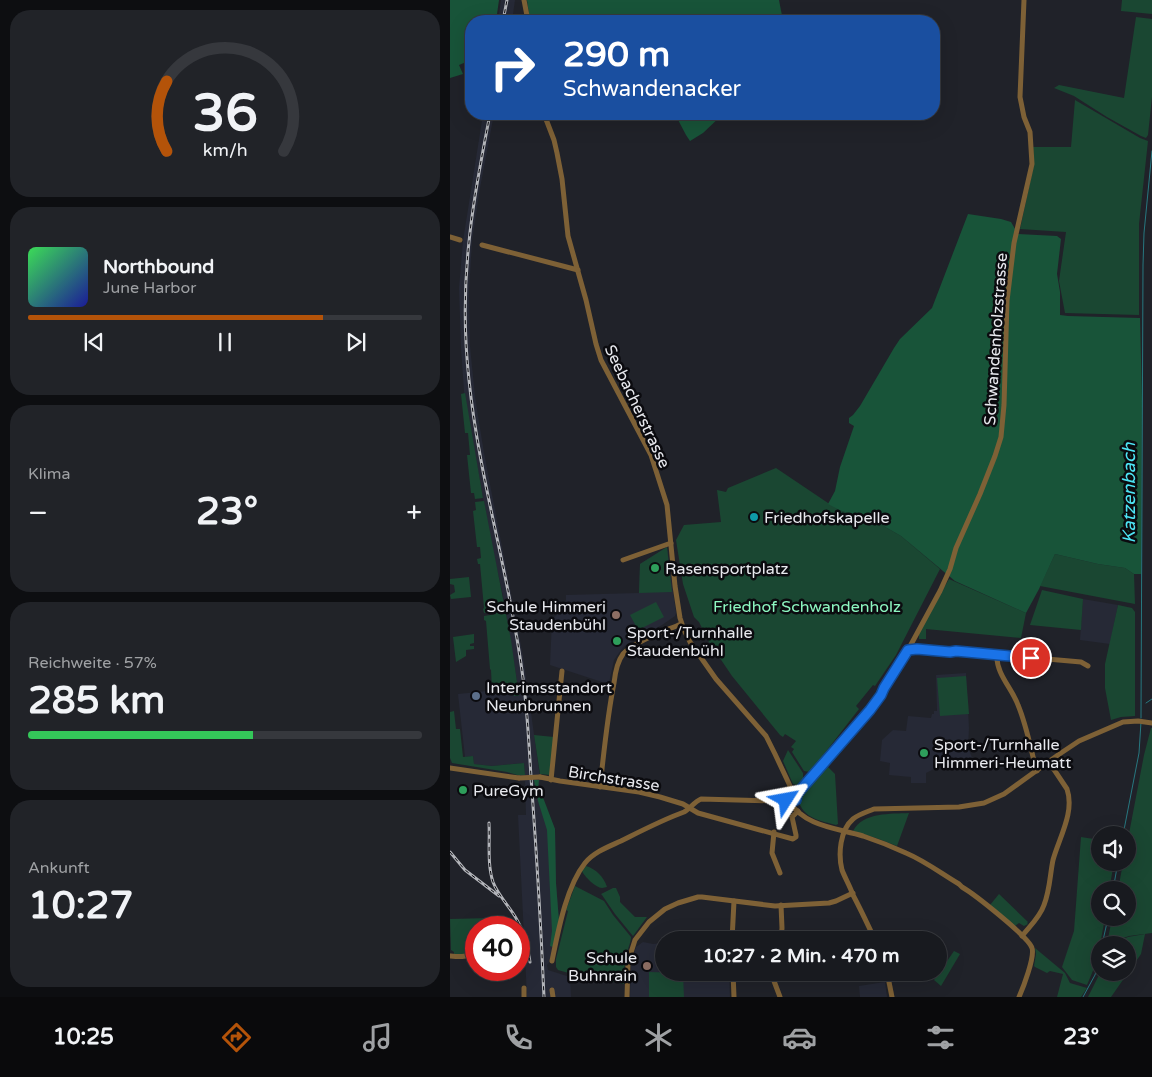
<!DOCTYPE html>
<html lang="de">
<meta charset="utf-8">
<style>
:root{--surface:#181a1f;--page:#212328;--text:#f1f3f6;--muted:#9fa1a4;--line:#36383d;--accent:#b45309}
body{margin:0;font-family:"Varela Round",sans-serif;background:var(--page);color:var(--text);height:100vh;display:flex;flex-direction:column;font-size:19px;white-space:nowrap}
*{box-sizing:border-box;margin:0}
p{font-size:16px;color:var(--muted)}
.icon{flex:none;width:28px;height:28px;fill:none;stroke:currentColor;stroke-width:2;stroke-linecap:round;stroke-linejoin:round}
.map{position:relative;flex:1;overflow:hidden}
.panel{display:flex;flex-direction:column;gap:10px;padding:10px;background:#0d0e11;width:450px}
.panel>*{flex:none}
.hud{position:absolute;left:15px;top:15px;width:475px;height:105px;border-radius:20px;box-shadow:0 5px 20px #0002,0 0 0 1px var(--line);background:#1a4fa0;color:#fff;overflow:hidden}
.tools{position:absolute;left:641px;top:826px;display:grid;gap:10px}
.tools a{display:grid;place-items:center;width:45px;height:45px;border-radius:50%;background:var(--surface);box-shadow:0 5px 20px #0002,0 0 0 1px var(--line);font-size:25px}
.speed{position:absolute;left:15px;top:916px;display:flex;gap:10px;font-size:25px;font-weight:700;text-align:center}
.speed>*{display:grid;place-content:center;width:65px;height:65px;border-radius:50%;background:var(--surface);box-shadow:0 5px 20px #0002,0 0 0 1px var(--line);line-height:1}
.speed .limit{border:8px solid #d22;background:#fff;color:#111}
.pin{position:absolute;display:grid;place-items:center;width:42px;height:42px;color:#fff;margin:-21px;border:2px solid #fff;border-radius:50%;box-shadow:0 1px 5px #0007}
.me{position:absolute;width:55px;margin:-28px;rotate:56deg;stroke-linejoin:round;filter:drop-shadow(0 0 4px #0008)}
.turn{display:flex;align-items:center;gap:18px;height:105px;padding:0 15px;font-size:22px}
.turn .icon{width:65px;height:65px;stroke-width:2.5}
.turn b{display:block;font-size:35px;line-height:42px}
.big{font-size:38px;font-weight:700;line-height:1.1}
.panel .card{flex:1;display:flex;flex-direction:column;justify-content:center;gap:8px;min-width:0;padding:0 18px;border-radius:20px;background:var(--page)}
.panel .dial{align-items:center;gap:0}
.dial svg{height:130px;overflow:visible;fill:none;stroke:var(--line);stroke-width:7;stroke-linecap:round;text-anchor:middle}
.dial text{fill:var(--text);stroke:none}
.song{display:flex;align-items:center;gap:15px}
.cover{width:60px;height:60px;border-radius:8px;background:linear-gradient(135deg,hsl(130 70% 55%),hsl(240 70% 35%))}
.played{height:5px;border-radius:2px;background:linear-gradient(90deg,var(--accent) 75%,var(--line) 75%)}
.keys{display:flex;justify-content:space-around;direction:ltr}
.heat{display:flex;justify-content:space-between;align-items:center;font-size:28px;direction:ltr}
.charge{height:8px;border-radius:4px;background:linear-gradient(90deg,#34c759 57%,var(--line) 0)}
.trip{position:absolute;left:205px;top:931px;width:292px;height:50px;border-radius:25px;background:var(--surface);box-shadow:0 5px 20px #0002,0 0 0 1px var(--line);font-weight:700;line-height:50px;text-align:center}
.tabs{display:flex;height:80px;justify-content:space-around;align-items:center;background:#0a0a0c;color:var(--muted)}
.tabs .icon{width:35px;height:35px}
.tabs .current{color:var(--accent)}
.tabs b{font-size:22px;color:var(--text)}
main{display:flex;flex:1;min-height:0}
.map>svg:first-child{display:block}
</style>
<main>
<section class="panel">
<div class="card dial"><svg viewBox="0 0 100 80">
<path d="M14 69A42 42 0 1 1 86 69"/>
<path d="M14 69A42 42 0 0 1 14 26" stroke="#b45309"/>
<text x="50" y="56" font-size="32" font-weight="700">36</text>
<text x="50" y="72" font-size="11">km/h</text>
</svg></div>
<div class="card">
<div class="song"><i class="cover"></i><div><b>Northbound</b><p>June Harbor</p></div></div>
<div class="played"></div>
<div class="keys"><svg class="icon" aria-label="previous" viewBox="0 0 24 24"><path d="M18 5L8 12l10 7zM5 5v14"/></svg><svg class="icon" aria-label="pause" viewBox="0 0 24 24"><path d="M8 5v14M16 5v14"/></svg><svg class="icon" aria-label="next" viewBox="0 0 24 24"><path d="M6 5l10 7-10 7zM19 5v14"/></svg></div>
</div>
<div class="card"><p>Klima</p>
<div class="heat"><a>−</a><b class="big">23°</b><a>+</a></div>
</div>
<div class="card"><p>Reichweite · 57%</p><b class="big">285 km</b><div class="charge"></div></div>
<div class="card"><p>Ankunft</p><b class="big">10:27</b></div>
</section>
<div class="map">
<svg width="702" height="997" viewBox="0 0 702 997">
<rect width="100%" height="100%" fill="#202229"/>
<!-- built -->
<g fill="#262936">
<path d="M51,0h14l-3,21h-14z"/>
<path d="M33,114h11l-14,74 -8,53 -3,51 1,54 5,51 9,56 39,203 17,121 -1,13 16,39 1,54 3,38 -8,39 -4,5 1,5 22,7 1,20h-44l-9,-182h8l-1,-34h-6v-6h6l-1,-12 -32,3 -18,-2 -1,-8 -8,1 -7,-63 60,-6 -14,-87 -10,-45 -26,-138 -4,-27 -3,-43 -2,-60 4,-47z"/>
<path d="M217,547l9,66 -1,3 -13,9 -30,16 -9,6 -9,13 -5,23 -7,-1 -52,-17 2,-46 14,-12v-12l73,-2 1,-29z"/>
<path d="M633,599l35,6 -8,39 -30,-4z"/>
<path d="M516,673l3,55 -1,20 6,14 -28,1 -20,10v10h-15v-6l-22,-2 1,-12 -10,-2 2,-21 11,-10 13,1 2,-15 23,2 1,-4h2v-3h3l-1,-36z"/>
<path d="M193,942l10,2 8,-1 3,3v26l25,1 3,1 4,-1h33l1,24h-100l1,-36 5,-14z"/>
<path d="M435,982l2,15h-27l-1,-11z"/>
</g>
<!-- green -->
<g fill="#1a4732">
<path d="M672,0h30v14l-31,-3z"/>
<path d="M686,17l16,2v78l-4,38 -2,3 -5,-2 -34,-19 -33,-21 -20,-8 5,-3 65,13z"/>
<path d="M625,100l65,38 8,3 -9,83v91l-74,-2 -6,-32 7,-49 -46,-3 14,-65 -1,-17h38z"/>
<path d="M15,393l18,105 -8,1 -1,-6h-3l-4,-38h3l-2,-22h-3l-4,-39z"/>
<path d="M326,468l52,35 11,7 41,14 21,12 39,33 -44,86 -21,31 -2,-1 -17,21 3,3 -49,63 -6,-1 -12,-19 2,-3 -3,-2 5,-6 -11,-7 -2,3 -3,-2 -48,-59 -23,-34 -10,-20 -5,-5 -11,-33 -7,-44 8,-15 37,-3 -4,-32 9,2 2,-4z"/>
<path d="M34,501l27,139 8,56h-5l-1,-8 -21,2 -1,-20 -1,-1 -4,-48 -2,-1v-4l12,-2v-2l-12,1 -1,-4 1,-1 -4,-44h-2l-1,-5 4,-1 -1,-11h-3l-4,-36 3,-1 -1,-8z"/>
<path d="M217,547l5,45 -33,1 1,-29z"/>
<path d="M605,554l43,10 27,4 9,6 1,30 -95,-18z"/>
<path d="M19,577l2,20 -20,2 -1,-4 5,-3 -1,-7 -4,-1v-5z"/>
<path d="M499,579l77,34 -5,25 -95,-9v10h-7v-8z"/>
<path d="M592,590l41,9 -2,31 -51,-5z"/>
<path d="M206,602l8,15 -26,13 -8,-15z"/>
<path d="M668,605l14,3 3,4v104l-14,1 -10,3 -6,-32v-24z"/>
<path d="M24,634v9l-4,1v2h4v3l-8,1v6l-10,6 -3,-25z"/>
<path d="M516,676l3,38 -29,2 -3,-38z"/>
<path d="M4,711l2,18h4l3,28 10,-1 1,8 18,2 32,-3 1,12h-8l-10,-3 -55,-9 -2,-5v-46z"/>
<path d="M701,728h1v205l-23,3 -22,8 5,-26h16v-28h-10l5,-27 5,-1v-23l16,-84z"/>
<path d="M84,735l20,2 -4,38 -10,-1z"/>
<path d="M338,750l15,23v7l-6,5 -4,-1 -10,-23z"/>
<path d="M378,767l7,7 3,50 -2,1c-15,-4 -30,-6 -37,-22l3,-9z"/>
<path d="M459,813l-12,33 -21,-8 -23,-7c10,-19 38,-17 56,-18z"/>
<path d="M631,837l19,3v22l14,1 -5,27h-9v28h5l-8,43 -10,24 -15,-5 -10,-13 12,-36z"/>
<path d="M136,866c10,3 18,11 21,21 -2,0 -3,1 -5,1 -6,0 -18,-12 -20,-17z"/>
<path d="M125,886l29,15 9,14 18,22c0,5 -3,11 -4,16 -3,11 -3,20 -3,31l-52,-10 -14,-4 -2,-3v-8l12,-48 -2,-1z"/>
<path d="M163,888h3l4,9v5l15,15h12l-14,19 -18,-22 -13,-19 -1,-1z"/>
<path d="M549,894l29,28 -1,1 1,1 -4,2 -5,-3 -4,3 -25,-21z"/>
<path d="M41,918l3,9 -18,1v20l-10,6h-12v-2l-3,-2 -1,-31z"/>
<path d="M695,934l-4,20 -30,43h-23l12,-24 28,-1v-27h-19l19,-8z"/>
<path d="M585,948l30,25 5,10 17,5 -6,9h-24l6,-23 -13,-3 -3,2 -12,-6 -1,-1 2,-12z"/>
<path d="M504,951l6,3 -19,32 -7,-6z"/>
<path d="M199,972l34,1 1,24h-35z"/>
</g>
<!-- forest -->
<g fill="#185439">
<path d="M0,0h49l-3,21h-25v39l-12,5 4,9 -13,4z"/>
<path d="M77,0h252l4,21h-253z"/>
<path d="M225,114h48l-20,19 -13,8 -4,-6z"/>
<path d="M518,214l33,5 10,3 7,12 39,2 4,3 -4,35 3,18v23l8,1 72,2 2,83 -1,173h-7l-9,-6 -27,-4 -43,-10 -16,35 -13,24 -71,-32 -54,-45 -21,-12 -41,-14 -11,-6 7,-13 5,-24 14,-41 -5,-3v-5l4,-3 7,-9 34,-58 6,-9 32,-31z"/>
<path d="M84,780h5l-1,9 6,11 11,29 1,54 3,38 -6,26 -3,-1 2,-15 -5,-101 -9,-29z"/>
</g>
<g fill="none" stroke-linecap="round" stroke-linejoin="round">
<!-- stream -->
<g stroke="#277880" stroke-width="1">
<path d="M696,703l6,-4"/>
<path d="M691,718l2,-453 1,-32 8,-82"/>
<path d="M673,835l16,-82 2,-31"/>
<path d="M663,890l5,-28"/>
<path d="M652,945l6,-27"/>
<path d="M633,997l12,-22 5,-18"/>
</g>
<!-- minor -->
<g stroke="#7e6136" stroke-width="5">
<path d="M74,0l4,21"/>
<path d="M94,114l10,26 3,13 5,26 6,57 18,64 10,44 5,16 50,95 16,50 8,81 5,32 4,12 6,12 26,37 50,57 9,18 16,34"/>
<path d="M0,237l10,3"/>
<path d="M32,245l96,25"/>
<path d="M173,560l48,-17"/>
<path d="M458,650l9,-1 73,5 91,8 7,4"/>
<path d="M547,655c-1,19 15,33 21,50 8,19 12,40 17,60l2,6"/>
<path d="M0,768l69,10"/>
<path d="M90,777l20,4 79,11 21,5 23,7 15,9 95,26 3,-2v-2l-4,-18 6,-6"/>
<path d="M101,780l11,-109"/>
<path d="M150,787c4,-35 7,-69 14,-104 1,-9 3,-21 9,-29 12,-13 42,-23 58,-30"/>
<path d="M347,794l-2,-5 -5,-1 -5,2 -1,6c4,8 12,7 13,-2l79,-91 32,-53 32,-59 10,-22 6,-21 24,-54 15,-38 6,-19 3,-32 3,-104 7,-58 18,-79 -2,-32 -6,-15 -4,-20 4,-97"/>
<path d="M339,801c16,26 48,27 74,35 15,5 30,11 43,17 19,8 36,21 53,31l3,3c12,7 67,50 70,61 3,9 -9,40 -13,49"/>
<path d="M324,832l-2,21 8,20"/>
<path d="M331,905l1,23 -1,12"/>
<path d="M572,936c8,-10 18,-19 22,-31 6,-15 6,-31 9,-45 6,-22 22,-48 14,-71l-18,-27"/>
<path d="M282,940l2,-39"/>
<path d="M425,940c-7,-15 -14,-30 -22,-45 -3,-9 -8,-17 -11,-25 -4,-16 -2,-40 11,-51 6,-5 14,-7 21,-10l85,-2 25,-4 20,-9 54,-39 21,-14 44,-19 15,-1 14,2"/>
<path d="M0,956c10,1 18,2 26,-6"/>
<path d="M102,961c6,-29 14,-74 33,-98 9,-11 23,-16 36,-22 20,-10 41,-21 63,-29 6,-3 10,-10 17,-13l76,2 8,-3"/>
<path d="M283,972l1,25"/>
<path d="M323,972l1,9 6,16"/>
<path d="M437,972l5,25"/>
<path d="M74,988v9"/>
<path d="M102,990l1,7"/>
<path d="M177,997l1,-35 7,-22 14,-18 16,-13 13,-6 20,-6h4l73,9 54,-3 7,-2 17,-8"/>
</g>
<!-- rail casing -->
<g stroke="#b3b5ba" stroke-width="3">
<g id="rail">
<path d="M53,21l4,-21"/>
<path d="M40,114c-8,42 -17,85 -21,128 -5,46 -5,93 0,138 10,98 40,194 53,291 6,40 7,80 10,120 5,69 9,137 12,206"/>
<path d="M39,823c1,19 -2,41 4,59 5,13 16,24 23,36 8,13 12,29 14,44"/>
<path d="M0,852l15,18 34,26"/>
</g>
</g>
<!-- rail -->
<use href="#rail" stroke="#0b0b0f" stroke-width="1" stroke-dasharray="4" stroke-linecap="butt"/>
<!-- minor-bridge -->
<path stroke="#7e6136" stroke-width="5" d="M69,778l21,-1"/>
</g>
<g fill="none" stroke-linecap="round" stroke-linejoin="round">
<!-- route casing -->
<g stroke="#114b97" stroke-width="12">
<path id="route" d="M336,800l5,2 5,-2 1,-6 12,-14 61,-70 11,-15 3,-7 24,-38 9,-1 33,3 6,-1 75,7"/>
</g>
<!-- route -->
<use href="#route" stroke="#1a73e8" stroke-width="9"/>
</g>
<!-- markers -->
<circle fill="#0f9aa8" stroke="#0b0b0f" stroke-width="2" cx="304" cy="517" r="5"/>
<g fill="#2e9e5b" stroke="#0b0b0f" stroke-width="2">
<circle cx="205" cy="568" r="5"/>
<circle cx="167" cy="641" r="5"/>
<circle cx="474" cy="753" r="5"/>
<circle cx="13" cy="790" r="5"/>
</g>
<g fill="#8d6e63" stroke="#0b0b0f" stroke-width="2">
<circle cx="166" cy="615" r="5"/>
<circle cx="197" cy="966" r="5"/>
</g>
<circle fill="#5c6f8a" stroke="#0b0b0f" stroke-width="2" cx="26" cy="696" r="5"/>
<g text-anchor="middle" stroke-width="5" stroke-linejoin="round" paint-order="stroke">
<!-- street labels -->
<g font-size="16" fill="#e8e9ee" stroke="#0b0b0f">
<text transform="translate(545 339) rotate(-86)" y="6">Schwandenholzstrasse</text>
<text transform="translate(188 406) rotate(65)" y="6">Seebacherstrasse</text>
<text transform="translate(164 778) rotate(9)" y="6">Birchstrasse</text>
</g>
<!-- poi labels -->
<g font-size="16" fill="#e8e9ee" stroke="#0b0b0f" text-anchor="start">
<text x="314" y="523">Friedhofskapelle</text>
<text x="215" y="574">Rasensportplatz</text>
<text x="156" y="612" text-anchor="end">Schule Himmeri<tspan x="156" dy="18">Staudenbühl</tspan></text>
<text x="177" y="638">Sport-/Turnhalle<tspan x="177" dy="18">Staudenbühl</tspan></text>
<text x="36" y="693">Interimsstandort<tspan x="36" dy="18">Neunbrunnen</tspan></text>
<text x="484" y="750">Sport-/Turnhalle<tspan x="484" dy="18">Himmeri-Heumatt</tspan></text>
<text x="23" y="796">PureGym</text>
<text x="187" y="963" text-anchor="end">Schule<tspan x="187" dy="18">Buhnrain</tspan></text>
</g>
<!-- park labels -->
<g font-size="16" fill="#8df7c1" stroke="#0b0b0f">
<text x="357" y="612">Friedhof Schwandenholz</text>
</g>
<!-- water labels -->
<g font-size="18" font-style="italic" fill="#4de4f4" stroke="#0b0b0f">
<text transform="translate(679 493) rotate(-90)" y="6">Katzenbach</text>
</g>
</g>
</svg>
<div class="tools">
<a><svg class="icon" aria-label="sound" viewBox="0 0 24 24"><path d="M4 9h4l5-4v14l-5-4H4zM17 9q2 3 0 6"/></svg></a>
<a><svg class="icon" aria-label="search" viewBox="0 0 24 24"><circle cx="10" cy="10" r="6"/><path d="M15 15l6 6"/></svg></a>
<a><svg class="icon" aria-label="layers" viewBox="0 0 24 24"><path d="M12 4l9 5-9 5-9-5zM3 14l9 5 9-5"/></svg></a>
</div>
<div class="speed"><div class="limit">40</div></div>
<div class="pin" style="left:581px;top:658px;background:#d93025"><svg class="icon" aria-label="arrive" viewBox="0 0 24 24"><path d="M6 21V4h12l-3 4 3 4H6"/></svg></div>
<svg class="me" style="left:336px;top:800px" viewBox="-20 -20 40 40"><path d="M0-17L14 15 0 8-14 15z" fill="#1a73e8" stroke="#fff" stroke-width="4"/></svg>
<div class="trip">10:27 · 2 Min. · 470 m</div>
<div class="hud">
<div class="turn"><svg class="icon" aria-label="right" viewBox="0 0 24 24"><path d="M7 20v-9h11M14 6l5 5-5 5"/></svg><div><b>290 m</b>Schwandenacker</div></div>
</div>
</div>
</main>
<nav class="tabs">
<b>10:25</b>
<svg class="icon current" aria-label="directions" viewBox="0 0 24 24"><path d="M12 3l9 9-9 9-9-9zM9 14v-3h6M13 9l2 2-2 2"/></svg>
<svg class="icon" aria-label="music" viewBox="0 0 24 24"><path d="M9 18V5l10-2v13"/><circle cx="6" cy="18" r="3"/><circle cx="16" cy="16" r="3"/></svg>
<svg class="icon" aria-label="phone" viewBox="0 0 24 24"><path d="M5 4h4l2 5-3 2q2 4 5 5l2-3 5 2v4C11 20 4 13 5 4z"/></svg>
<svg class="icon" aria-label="climate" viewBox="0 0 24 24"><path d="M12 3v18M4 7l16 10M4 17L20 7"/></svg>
<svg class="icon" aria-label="car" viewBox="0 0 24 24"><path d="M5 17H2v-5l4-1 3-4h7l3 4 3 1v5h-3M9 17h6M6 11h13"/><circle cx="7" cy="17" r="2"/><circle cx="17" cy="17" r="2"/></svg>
<svg class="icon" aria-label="filters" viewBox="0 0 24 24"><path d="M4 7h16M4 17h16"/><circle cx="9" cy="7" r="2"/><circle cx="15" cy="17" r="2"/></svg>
<b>23°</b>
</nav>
